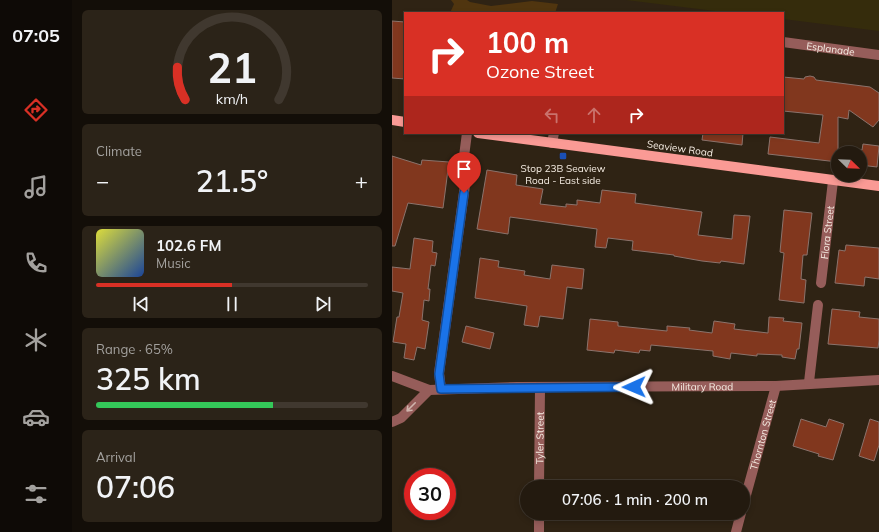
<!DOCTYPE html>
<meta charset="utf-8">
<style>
:root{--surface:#231a0f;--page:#2b2318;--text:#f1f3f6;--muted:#a3a19e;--line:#40382f;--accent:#d93025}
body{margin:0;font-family:Mulish,sans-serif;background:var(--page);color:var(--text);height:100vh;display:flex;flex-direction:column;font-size:15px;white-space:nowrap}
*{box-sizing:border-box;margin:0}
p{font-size:13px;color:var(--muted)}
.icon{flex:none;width:22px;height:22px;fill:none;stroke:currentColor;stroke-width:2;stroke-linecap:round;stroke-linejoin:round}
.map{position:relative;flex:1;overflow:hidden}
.sheet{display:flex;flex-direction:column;gap:10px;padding:10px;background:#130e08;width:320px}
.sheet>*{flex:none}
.hud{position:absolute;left:12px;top:12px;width:380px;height:122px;border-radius:0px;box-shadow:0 2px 6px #0003,0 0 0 1px var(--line);background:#d93025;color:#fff;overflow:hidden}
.needle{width:26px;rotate:113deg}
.controls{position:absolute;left:439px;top:146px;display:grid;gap:8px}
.controls a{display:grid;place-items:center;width:36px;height:36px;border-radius:50%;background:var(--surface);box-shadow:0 2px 6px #0003,0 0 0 1px var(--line);font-size:20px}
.speed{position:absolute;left:12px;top:468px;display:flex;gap:8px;font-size:20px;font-weight:700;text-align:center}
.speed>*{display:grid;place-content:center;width:52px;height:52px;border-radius:50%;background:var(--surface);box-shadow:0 2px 6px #0003,0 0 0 1px var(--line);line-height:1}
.speed .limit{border:6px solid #d22;background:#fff;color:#111}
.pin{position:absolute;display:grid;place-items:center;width:34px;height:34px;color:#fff;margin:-41px -17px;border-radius:50% 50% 50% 0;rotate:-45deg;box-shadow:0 0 4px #0007}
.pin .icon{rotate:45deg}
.me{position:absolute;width:44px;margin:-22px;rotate:269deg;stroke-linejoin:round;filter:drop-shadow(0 0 3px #0008)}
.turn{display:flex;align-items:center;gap:14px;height:84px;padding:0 16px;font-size:18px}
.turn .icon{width:52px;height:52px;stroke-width:2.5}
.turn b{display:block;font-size:28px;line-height:34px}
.lanes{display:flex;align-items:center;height:38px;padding:0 16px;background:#0003;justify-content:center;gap:20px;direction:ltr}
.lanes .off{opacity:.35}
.big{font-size:30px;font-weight:600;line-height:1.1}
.sheet .tile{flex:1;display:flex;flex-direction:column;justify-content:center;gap:6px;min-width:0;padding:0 14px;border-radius:6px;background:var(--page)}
.sheet .dial{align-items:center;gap:0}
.dial svg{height:104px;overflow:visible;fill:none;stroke:var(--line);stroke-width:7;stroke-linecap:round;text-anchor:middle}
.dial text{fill:var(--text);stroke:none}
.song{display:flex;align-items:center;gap:12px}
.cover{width:48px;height:48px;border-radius:6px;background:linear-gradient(135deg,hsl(60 70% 55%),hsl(220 70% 35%))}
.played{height:4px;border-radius:2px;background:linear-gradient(90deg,var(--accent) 50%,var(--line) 50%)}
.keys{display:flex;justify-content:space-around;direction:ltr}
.heat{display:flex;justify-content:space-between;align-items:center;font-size:22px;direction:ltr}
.charge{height:6px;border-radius:3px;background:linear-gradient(90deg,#34c759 65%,var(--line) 0)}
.trip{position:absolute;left:128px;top:480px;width:230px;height:40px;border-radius:20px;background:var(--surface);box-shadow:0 2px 6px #0003,0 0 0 1px var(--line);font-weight:600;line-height:40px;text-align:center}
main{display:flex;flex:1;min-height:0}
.tabs{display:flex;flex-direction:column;width:72px;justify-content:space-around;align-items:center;background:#0e0a06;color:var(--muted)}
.tabs .icon{width:28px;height:28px}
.tabs .selected{color:var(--accent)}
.tabs b{font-size:18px;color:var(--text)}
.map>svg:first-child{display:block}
</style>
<main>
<nav class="tabs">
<b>07:05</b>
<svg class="icon selected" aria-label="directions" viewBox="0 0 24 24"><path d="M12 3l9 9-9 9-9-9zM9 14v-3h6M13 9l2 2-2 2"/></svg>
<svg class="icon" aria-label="music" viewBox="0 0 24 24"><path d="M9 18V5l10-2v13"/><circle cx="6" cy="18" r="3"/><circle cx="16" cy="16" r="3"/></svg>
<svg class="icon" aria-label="phone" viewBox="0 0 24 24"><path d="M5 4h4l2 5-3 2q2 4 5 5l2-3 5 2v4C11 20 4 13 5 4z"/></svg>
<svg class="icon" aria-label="climate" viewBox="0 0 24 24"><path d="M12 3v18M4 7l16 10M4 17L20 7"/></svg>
<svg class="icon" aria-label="car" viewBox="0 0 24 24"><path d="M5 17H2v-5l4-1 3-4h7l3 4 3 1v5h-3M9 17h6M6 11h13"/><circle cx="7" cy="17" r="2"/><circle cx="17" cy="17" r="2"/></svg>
<svg class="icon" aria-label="filters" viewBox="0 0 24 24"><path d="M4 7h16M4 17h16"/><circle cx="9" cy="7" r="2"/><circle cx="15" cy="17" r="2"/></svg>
</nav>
<section class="sheet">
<div class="tile dial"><svg viewBox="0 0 100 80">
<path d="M14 69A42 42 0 1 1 86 69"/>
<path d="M14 69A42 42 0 0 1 8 44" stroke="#d93025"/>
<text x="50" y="56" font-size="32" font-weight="700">21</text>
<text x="50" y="72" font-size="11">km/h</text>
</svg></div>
<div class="tile"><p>Climate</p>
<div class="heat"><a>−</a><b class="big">21.5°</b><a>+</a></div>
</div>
<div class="tile">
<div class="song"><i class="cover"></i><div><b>102.6 FM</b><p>Music</p></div></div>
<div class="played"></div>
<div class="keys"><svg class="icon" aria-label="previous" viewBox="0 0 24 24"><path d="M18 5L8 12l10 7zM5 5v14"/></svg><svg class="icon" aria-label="pause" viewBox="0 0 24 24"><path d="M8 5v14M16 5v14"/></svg><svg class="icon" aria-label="next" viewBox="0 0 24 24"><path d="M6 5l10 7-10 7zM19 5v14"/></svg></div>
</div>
<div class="tile"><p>Range · 65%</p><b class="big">325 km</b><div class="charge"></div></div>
<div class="tile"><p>Arrival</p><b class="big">07:06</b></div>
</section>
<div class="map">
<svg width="487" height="532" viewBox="0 0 487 532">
<rect width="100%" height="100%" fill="#2f2314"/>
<!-- green -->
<path fill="#50350f" d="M59,0h16l3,2 21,4 41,-5 26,3 -3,9h-105l4,-9z"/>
<!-- sand -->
<path fill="#352c0c" d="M234,0h253v31l-96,-12v-6h-52z"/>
<!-- building -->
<g fill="#81371e" stroke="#8b736c">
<path d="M0,21l13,1v57l-13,-1z"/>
<path d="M418,76l4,1 2,3 54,7 9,6v27l-6,7 -24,-17 -1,9 -10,-2v45l-70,-8 2,-17 49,6 4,-28 -40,-4v-34l21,2 1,-2z"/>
<path d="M311,133h40l-1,12 -40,-5z"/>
<path d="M471,144l16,2 -2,21 -17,-2v-15h2z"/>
<path d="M0,156l29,9 1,-5 27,2 -6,46 -35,-5 -13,43h-3z"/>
<path d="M95,170l30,5 -1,10 27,4 -3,15 26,3v-3l11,1v-5l23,3 2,-13 34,4 -1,9 67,9 -4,23 34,4 2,-24 16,1 -6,48 -23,-3 -1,2 -18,-2 -28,-5v-1l-42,-5 1,-9 -25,-3 -2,10 -11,-1 2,-18 -87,-12 -2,17 -31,-5z"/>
<path d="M392,210l28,3 -5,42h-4l-2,24 5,1 -2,23 -25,-3 5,-47 -4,-1z"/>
<path d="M22,238l19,3 -1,11 5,1 -2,13 -4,-1 -3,24h2l-1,12 -5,-1 -2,20 7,2 -4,27 -8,-2 -3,13 -10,-2 2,-14 -13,-2 4,-25h2l4,-24 -11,-2v-24l18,2z"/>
<path d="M454,245l33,3v31l-14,-2 -1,9 -29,-3 4,-33 6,1z"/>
<path d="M88,258l19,3 -1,6 27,4 -1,4 26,4 2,-14 32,4 -2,20 -15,-2 -4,32 -23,-3 -2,11 -14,-2 3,-19 -52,-8z"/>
<path d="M440,309l28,3 -1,5 20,2v21l-1,8 -50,-4z"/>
<path d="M377,317l15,1 -1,3 19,2 -3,26h-2l-2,10 -13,-2v-2l-25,-1v2l-26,-3 -1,6 -17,-3v-5l-62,-6 -1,6 -10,-1 -1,3 -24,-3 -1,3 -27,-3 3,-31 28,3v4l49,5v-5l23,2 -1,2 23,3 2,-12 21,3 -1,5 34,4z"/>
<path d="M74,326l28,7 -4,16 -28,-7z"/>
<path d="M409,419l25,8 3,-8 15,5 -11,36 -15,-4 1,-2 -26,-8z"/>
<path d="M478,419l9,3v23l-5,16 -15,-5z"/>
</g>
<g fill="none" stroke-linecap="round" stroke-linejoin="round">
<!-- minor -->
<g stroke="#965d5a" stroke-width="10">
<path id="s1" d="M391,42l96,13"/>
<path d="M160,143l2,-10"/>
<path id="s2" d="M429,283l12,-102"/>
<path id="s3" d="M0,376l37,14 88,-3 259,-1 103,-6"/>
<path d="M420,383l-3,-1 9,-77"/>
<path d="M49,389l-2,-16 27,-195 -3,-14 4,-31"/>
<path d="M0,422l9,-4 28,-28"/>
<path id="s4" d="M147,487l1,-99"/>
<path id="s5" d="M351,506l33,-120"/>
<path d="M147,532v-19"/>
<path d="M344,532l5,-19"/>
</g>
<!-- major -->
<g stroke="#fa9a95" stroke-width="10">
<path d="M0,120l13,2"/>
<path d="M86,133l401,53"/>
</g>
</g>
<!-- one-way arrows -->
<defs><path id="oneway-shaft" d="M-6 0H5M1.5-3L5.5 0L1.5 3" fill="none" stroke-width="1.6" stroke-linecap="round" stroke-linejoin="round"/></defs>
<use stroke="#d0b4ad" href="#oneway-shaft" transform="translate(19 407) rotate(135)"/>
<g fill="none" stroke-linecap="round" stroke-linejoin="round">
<!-- route casing -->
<g stroke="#114b97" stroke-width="10">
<path id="route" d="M72,193l-25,181 2,15 193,-2"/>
</g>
<!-- route -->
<use href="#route" stroke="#1a73e8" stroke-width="7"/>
</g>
<!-- markers -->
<rect fill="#1a4fb4" stroke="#2f2314" stroke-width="1.5" x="167" y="152" width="8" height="8" rx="2"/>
<g text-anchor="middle" stroke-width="4" stroke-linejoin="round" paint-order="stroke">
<!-- street labels -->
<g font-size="10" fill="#f7eee4" stroke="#2f2314">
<text dy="4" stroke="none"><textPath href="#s1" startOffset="48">Esplanade</textPath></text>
<text transform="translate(288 148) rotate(8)" y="4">Seaview Road</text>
<text dy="4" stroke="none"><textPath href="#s2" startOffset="51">Flora Street</textPath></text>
<text dy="4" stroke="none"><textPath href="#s3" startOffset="313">Military Road</textPath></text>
<text dy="4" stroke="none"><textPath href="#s5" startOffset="74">Thornton Street</textPath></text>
<text dy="4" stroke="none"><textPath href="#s4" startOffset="49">Tyler Street</textPath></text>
</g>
<!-- poi labels -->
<g font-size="10" fill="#f7eee4" stroke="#2f2314">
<text x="171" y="172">Stop 23B Seaview<tspan x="171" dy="12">Road - East side</tspan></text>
</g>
</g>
</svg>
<div class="controls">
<a><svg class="needle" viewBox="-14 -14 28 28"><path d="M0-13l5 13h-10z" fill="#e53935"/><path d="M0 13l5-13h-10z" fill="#a3a19e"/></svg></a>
</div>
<div class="speed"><div class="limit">30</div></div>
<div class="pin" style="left:72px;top:193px;background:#d93025"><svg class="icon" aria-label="arrive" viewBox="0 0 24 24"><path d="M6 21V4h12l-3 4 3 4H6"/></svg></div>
<svg class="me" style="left:242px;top:387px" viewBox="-20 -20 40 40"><path d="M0-17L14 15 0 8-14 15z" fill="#1a73e8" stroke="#fff" stroke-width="4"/></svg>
<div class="trip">07:06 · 1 min · 200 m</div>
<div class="hud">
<div class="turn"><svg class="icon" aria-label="right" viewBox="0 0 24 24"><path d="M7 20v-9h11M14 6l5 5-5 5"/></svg><div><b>100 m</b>Ozone Street</div></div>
<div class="lanes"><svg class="icon off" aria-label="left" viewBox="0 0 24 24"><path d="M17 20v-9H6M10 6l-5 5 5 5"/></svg><svg class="icon off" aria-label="ahead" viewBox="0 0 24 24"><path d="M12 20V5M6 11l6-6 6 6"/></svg><svg class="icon" aria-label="right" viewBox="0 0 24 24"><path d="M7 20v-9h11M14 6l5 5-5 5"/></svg></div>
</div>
</div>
</main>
